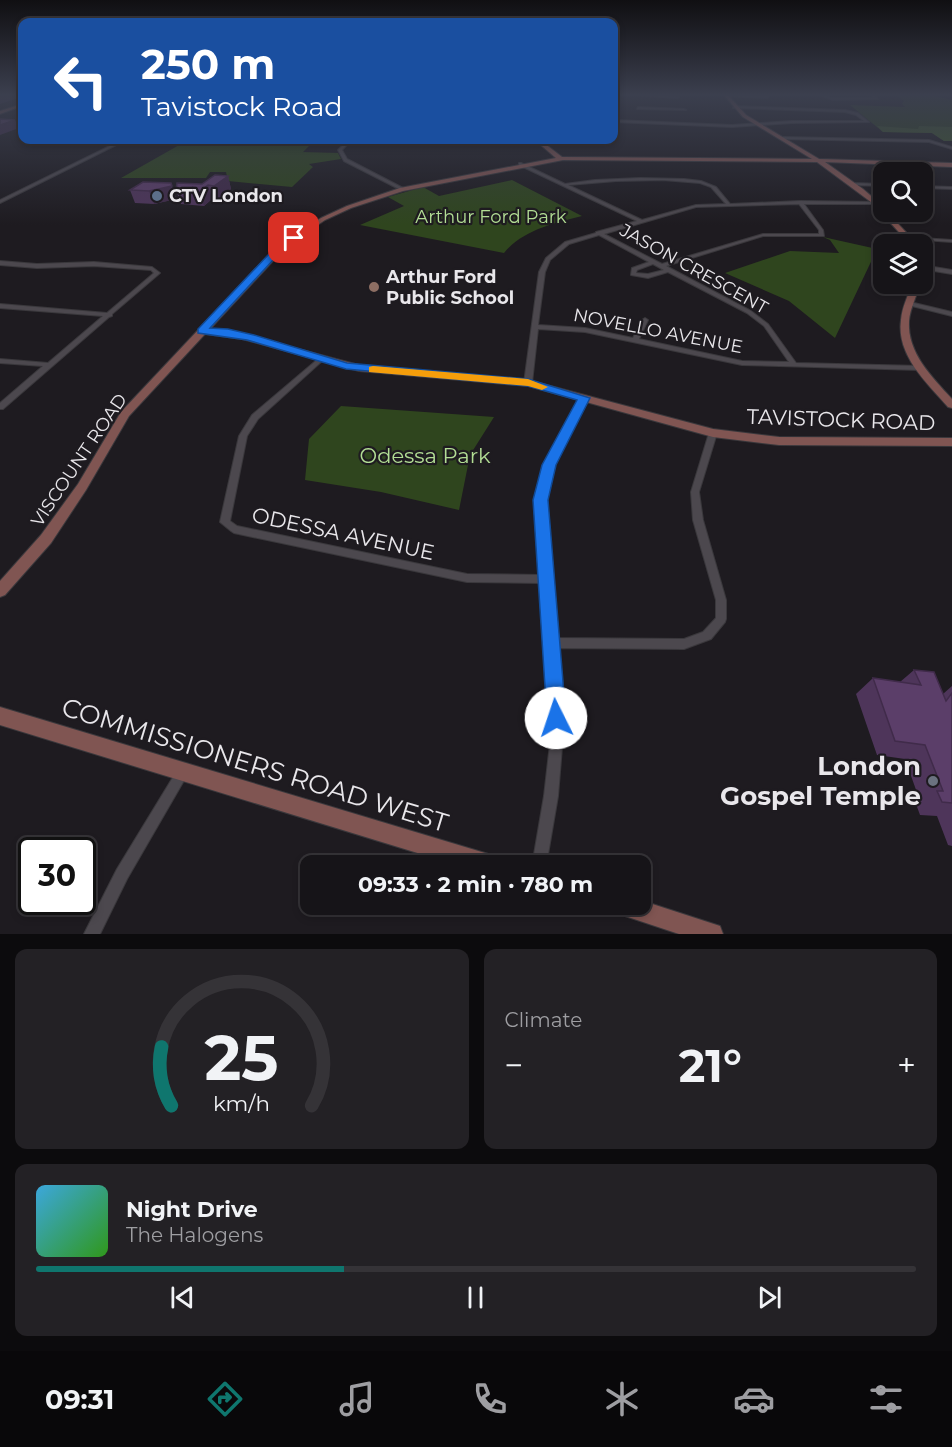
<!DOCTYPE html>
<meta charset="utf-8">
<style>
:root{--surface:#161418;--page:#232125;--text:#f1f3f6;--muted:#9e9ea2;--line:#353337;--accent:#0f766e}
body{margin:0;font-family:Montserrat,sans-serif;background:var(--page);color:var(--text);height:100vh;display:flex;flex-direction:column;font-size:22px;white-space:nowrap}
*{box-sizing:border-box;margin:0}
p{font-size:20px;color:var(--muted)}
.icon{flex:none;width:33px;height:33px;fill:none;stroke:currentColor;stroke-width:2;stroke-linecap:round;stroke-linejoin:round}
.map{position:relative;height:934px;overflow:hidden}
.side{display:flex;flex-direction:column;gap:15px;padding:15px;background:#0c0b0d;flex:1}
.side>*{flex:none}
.hud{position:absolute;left:18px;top:18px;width:600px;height:126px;border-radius:12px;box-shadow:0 3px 9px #0003,0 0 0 2px var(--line);background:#1a4fa0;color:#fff;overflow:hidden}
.controls{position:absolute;left:873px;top:162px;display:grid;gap:12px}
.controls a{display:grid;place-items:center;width:60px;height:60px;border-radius:12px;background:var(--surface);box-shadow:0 3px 9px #0003,0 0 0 2px var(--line);font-size:30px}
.speed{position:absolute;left:18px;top:837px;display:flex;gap:12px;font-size:30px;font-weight:700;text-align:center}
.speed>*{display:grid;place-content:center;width:78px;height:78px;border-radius:50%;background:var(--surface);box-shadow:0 3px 9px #0003,0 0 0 2px var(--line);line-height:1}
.speed .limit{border:3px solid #111;border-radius:9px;background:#fff;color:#111}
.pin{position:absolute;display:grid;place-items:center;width:51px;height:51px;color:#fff;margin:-26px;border-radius:12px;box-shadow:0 3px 9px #0006}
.me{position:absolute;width:66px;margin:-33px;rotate:356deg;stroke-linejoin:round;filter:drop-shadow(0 0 4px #0008)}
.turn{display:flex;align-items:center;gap:21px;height:126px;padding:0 24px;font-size:27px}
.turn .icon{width:78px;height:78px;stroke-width:2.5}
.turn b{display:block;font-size:42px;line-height:51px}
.big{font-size:45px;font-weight:700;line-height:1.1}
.side .card{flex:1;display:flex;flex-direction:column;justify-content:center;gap:9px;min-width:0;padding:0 21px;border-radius:12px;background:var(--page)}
.side .dial{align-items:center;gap:0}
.dial svg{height:156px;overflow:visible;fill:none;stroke:var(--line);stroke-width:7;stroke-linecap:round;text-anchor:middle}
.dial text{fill:var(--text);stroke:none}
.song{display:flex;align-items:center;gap:18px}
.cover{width:72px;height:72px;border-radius:9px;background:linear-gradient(135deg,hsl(200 70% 55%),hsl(110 70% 35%))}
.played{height:6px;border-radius:3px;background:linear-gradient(90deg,var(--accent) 35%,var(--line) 35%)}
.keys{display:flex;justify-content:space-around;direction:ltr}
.heat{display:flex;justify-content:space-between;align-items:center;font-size:33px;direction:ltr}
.side .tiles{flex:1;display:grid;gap:15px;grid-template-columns:1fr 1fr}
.card:last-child{grid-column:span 2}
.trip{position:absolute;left:300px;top:855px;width:351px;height:60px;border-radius:12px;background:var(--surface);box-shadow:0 3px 9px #0003,0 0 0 2px var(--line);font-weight:700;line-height:60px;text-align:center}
.tab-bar{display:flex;height:96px;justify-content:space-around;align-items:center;background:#09080a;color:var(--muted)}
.tab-bar .icon{width:42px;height:42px}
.tab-bar .active{color:var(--accent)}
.tab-bar b{font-size:27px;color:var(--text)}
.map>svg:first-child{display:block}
</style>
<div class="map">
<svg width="952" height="934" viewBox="0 0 952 934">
<rect width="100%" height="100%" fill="#1e1b20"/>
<!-- green -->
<g fill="#2f451e">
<path d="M894,94h33l25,6v41h-8l-12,-8 -49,-1 -33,-27 55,2 -3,-3 2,-3z"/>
<path d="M188,140h127l-12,12 35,1 3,6 -32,5 4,3 -21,20 -64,-6 -2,-9h-16l-4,6h-85z"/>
<path d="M512,180l70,36c-28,7 -59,14 -78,37l-144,-28 44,-19 -16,-9 35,-10 16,9z"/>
<path d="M823,237l54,12 -42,89 -46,-37 -64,-28 65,-22 49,2 -9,-13z"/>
<path d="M341,406l153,11 -24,38 -11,55 -78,-18 -76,-12 4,-41z"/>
</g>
<!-- forest -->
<path fill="#405a2c" d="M877,126l41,3 1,-3 33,1v14h-8l-12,-8 -49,-1z"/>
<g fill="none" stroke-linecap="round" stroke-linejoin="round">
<!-- street casing -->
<g stroke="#3a383c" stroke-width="2">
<g id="street">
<path d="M614,94h26l39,3 -1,1z"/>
<path d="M768,94h3l-4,4 -42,-2h41z"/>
<path d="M816,94h5l12,4h41l-4,-4h3l5,5 -45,1z"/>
<path d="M734,106l111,4 13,3 11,9 -77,1 -60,4 -118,-5v-2l118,5 60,-4h72l-8,-6 -11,-3 -112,-4z"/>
<path d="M638,107l46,2 2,1 -49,-1z"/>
<path d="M783,137l146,3 23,7v2l-23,-7 -147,-3z"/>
<path d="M122,140h4l-126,63v-3z"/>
<path d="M348,140h3l-9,10 5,9 56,29v2h-2l-57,-29 -6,-11z"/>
<path d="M519,163h2l44,21 30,-4 45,-2 44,1 17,2 15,6 14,17 70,-3 78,1v1l-2,1h-72l19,26 1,6h-61l-97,30 85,45 17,13 28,39 124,3 3,2 -3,2 -178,-5 -157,-33 -47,-3 -6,54 -4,2 -4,-2 15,-111 7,-14 19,-16 31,-9v-1l41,-11 -118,-56zM663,180l37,3 11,4 15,17 -30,1 -54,15 -74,-35 48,-4zM799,204l20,26v4h-56l-101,30 -58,-30 92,-27zM599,235l50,27 -17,6 -1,7 17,3 20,-6 79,41 17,13 25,36 -47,-1 -103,-22 9,-19 -3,-2 -3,2 -9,18 -48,-10 -47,-3 7,-53 5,-12 19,-16zM653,264l11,6 -16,4 -12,-1 1,-3z"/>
<path d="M851,183l33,1v2l-32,-1z"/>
<path d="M922,186l30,1v2l-30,-1z"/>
<path d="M906,237l46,3v2l-44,-3h-2z"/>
<path d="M0,261l37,3 57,-2 58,5 8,6 -48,41v2l-3,1 -106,92h-3v-6l43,-37 -43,-3v-4l48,4 55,-47 -103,-8v-4l107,9 47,-40 -3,-3 -57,-4 -57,2 -37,-3z"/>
<path d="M922,265l30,5v4l-30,-5z"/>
<path d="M910,302l42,10v4l-44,-11v-2z"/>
<path d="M320,358l3,2 -1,1 -64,58 -11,17 -17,85 7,5 230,48 74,1 -5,-75 9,-35 35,-67 4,-2h3l1,2 -35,67 -9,35 11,138 129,1 19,-7 13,-14v-18l-23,-80 -2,-28 18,-59 4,-3 4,3 -18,59 4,28 23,80v19l-1,3 -14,17 -27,10 -128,-1 7,87 -5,61 -12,70h-14l12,-70 7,-61 -6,-89 -1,-3 1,-3 -4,-57 -74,-1 -233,-49 -3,-2 -11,-9 19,-86 13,-21 66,-56z"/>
<path d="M182,767l4,2 2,4 -2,4 -59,102 -27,55h-16l33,-65 61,-100z"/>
</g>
</g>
<!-- secondary casing -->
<g stroke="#3a383c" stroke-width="2">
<g id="secondary">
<path d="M723,94h4l19,21 73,44 133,4v4l-127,-5 38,27 21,18v5h3l30,32h-7l-39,-42 -54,-40 -254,-2 -160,31 -52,17 -26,12 -39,27 -76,82 32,5 117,31 169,15 185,49 66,8 173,1v8l-173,-1 -66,-8 -185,-51 -169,-15 -117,-32 -37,-5 -76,82 -43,74 -35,53 -46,52 -5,2v-16l41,-46 37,-51 43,-72 159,-169 41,-25 26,-12 53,-18 156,-30 -21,-18h5l22,17 250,2 -69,-42z"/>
<path d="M22,104v2l-22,8v-3z"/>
<path d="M912,284h8c-3,12 -10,24 -11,37 -2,32 23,56 43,78v9l-4,-1c-21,-24 -52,-52 -47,-87 1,-13 7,-24 11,-36z"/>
<path d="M0,707l495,149 7,3 3,7h-45l-460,-141z"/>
<path d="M640,900l80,26 3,8h-44l-66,-22 -2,-8h29z"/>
</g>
</g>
<!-- street -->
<use href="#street" fill="#4c484e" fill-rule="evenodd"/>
<!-- secondary -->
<use href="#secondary" fill="#805552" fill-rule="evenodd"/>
</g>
<!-- wall -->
<g fill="#4e355a">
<path d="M228,176l3,13 -13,10h-6l-8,7 -23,-2 -5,-14 26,-6z"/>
<path d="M143,182l33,15v2l-22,5 -19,-1 -5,-13z"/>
<path d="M914,670l29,24 9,-8v160l-4,-1 -11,-29 -17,-1 -4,-11 4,-3 -15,-42 -28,-4 -21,-61 17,-16 27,4z"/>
</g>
<!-- shaded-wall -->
<g fill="#402b4a">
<path d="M0,94h17l1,4 -18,6z"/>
<path d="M15,120l4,8 -19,7v-10z"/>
<path d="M228,176l3,13 -13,10 -4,-13z"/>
<path d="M171,183l5,16 -22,5 -5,-13z"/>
<path d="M208,185l4,14 -8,7 -5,-14z"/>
</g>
<!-- building -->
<g fill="#5b3e69" stroke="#402b4a" stroke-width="1.5">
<path d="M0,119l15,1 -15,5z"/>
<path d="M215,175l13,1 -14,10 -6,-1 -9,7 -23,-2 1,-7 25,1z"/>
<path d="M143,182l28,1 1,3 -23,5 -19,-1z"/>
<path d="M914,670l20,2 12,29 6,-8v110l-10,-1 -5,-11h6l-18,-46 -30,-4 -22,-63 48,7z"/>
</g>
<!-- sky -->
<linearGradient id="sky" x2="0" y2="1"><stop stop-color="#100f12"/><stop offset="0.42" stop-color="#3b3f4e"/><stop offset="1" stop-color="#3b3f4e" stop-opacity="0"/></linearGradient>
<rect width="952" height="225" fill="url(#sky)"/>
<!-- route -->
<path fill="#1a73e8" stroke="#114b97" stroke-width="1.5" d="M294,235l3,4 -23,20 -64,69 18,1 26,6 93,28 181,16 62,19 -34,67 -8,35 18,218 -3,7 -7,3 -6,-3 -3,-7 -14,-218 9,-35 35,-65 -49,-14 -182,-17 -99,-29 -49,-7v-4l70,-74z"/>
<!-- slow -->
<path fill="#f59e0b" d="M373,366l155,13 20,8 -6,3 -14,-4 -159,-14v-5z"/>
<!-- markers -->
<circle fill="#5c6f8a" stroke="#1e1b20" stroke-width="2" cx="157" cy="196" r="6"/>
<circle fill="#8d6e63" stroke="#1e1b20" stroke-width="2" cx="374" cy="287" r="6"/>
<circle fill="#6b7280" stroke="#1e1b20" stroke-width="2" cx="933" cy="781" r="6"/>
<g text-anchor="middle" stroke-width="4.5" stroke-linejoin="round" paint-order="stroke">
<!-- far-poi labels -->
<g font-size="18" font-weight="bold" fill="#e9e7eb" stroke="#1e1b20" text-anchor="start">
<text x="169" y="202">CTV London</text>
<text x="386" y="283">Arthur Ford<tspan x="386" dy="21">Public School</tspan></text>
</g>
<!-- far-park labels -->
<g font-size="18" fill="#b2dd94" stroke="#1e1b20">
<text x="491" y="223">Arthur Ford Park</text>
</g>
<!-- far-street labels -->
<g font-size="18" fill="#e9e7eb" stroke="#1e1b20">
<text transform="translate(694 269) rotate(29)" y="6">JASON CRESCENT</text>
<text transform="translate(658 331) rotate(11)" y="6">NOVELLO AVENUE</text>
<text transform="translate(79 460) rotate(-56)" y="6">VISCOUNT ROAD</text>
</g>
<!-- street labels -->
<g font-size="21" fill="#e9e7eb" stroke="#1e1b20">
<text transform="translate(841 420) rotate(2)" y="7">TAVISTOCK ROAD</text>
<text transform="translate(343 534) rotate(12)" y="7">ODESSA AVENUE</text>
</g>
<!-- park labels -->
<g font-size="21" fill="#b2dd94" stroke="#1e1b20">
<text x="425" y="463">Odessa Park</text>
</g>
<!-- near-street labels -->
<g font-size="26" fill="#e9e7eb" stroke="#1e1b20">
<text transform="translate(255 765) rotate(17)" y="9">COMMISSIONERS ROAD WEST</text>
</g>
<!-- near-poi labels -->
<g font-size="26" font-weight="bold" fill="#e9e7eb" stroke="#1e1b20" text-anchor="end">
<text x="921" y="775">London<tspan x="921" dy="30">Gospel Temple</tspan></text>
</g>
</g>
</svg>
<div class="controls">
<a><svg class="icon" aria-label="search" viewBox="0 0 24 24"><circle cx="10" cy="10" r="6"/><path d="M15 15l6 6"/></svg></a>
<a><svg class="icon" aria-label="layers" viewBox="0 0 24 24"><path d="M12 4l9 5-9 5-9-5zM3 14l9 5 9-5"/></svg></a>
</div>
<div class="speed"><div class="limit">30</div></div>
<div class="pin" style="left:294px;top:238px;background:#d93025"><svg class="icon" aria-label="arrive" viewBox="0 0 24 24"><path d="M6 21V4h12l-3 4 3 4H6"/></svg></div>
<svg class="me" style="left:556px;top:718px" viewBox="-20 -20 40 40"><circle r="19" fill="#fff"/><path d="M0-13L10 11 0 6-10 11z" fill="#1a73e8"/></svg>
<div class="trip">09:33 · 2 min · 780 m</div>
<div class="hud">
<div class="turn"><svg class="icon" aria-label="left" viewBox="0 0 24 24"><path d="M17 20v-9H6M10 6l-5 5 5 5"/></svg><div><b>250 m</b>Tavistock Road</div></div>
</div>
</div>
<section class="side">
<div class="tiles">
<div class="card dial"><svg viewBox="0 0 100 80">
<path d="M14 69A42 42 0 1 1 86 69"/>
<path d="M14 69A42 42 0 0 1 9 39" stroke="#0f766e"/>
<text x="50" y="56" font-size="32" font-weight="700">25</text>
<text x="50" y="72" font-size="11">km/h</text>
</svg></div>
<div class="card"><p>Climate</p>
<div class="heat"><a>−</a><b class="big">21°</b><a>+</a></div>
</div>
<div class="card">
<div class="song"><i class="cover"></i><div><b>Night Drive</b><p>The Halogens</p></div></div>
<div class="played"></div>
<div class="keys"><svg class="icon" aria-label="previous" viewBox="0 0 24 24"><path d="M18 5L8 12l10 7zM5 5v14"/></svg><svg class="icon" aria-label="pause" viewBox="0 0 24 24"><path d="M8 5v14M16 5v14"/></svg><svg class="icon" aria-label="next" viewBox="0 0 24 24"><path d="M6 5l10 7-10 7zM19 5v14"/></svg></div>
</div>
</div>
</section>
<nav class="tab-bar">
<b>09:31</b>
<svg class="icon active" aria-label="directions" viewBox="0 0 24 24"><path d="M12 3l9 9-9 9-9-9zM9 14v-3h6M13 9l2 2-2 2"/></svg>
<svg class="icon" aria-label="music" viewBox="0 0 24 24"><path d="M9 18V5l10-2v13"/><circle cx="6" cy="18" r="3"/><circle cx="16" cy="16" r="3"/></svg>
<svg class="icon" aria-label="phone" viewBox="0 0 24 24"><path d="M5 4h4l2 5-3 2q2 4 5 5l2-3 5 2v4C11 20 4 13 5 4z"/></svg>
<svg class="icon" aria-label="climate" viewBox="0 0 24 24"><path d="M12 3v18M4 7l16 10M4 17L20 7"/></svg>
<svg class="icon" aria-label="car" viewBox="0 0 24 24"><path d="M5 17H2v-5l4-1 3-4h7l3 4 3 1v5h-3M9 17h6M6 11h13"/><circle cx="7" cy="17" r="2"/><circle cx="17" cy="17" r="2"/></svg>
<svg class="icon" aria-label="filters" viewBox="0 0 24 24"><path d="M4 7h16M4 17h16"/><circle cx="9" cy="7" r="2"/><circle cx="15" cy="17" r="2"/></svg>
</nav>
